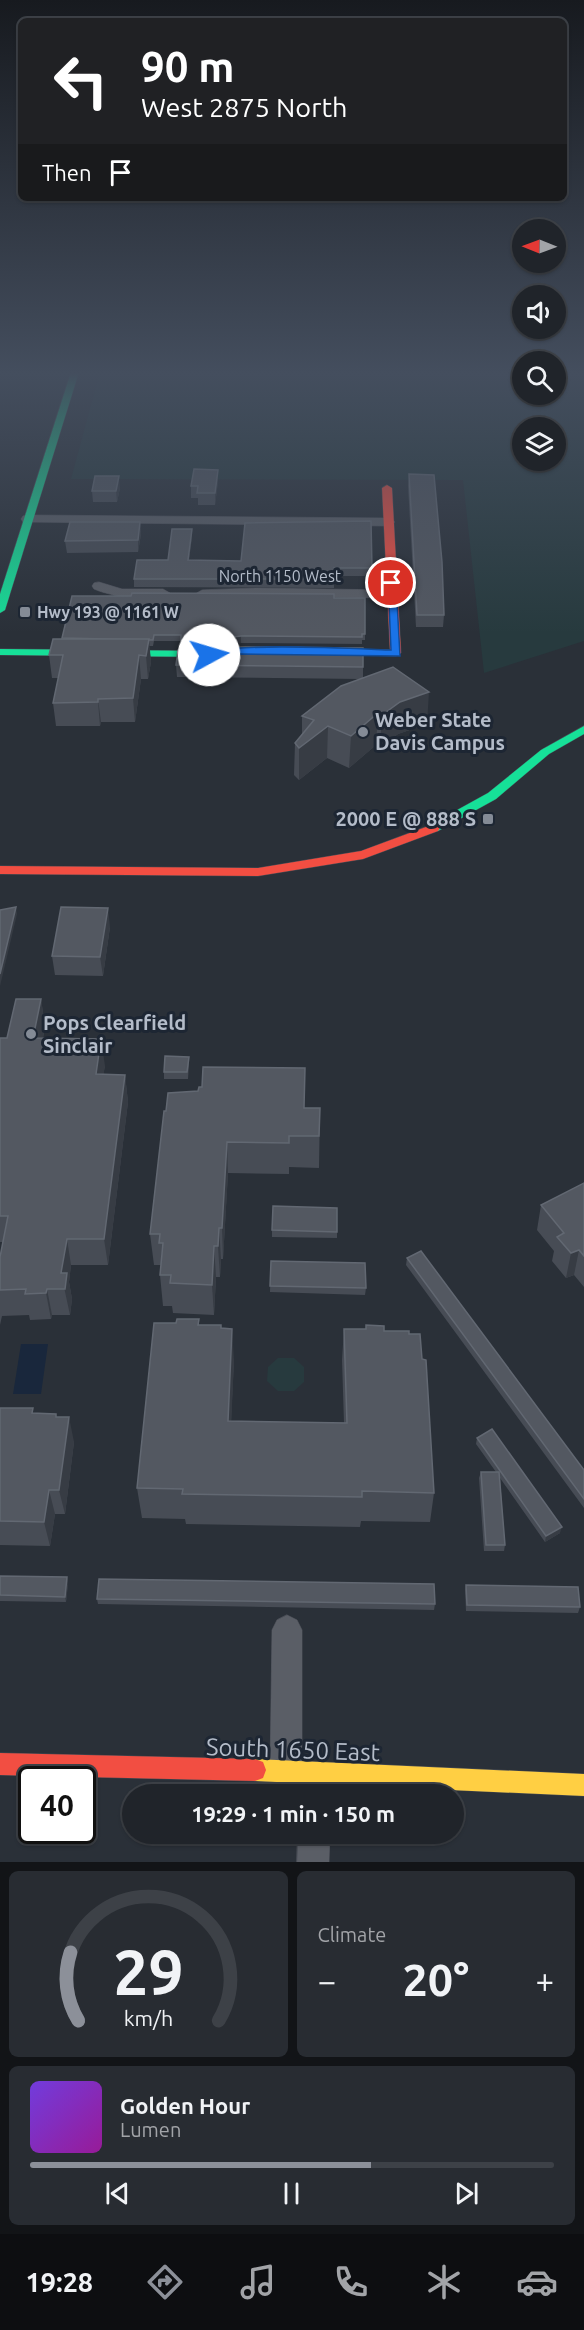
<!DOCTYPE html>
<meta charset="utf-8">
<style>
:root{--surface:#20242a;--page:#282c32;--text:#f1f3f6;--muted:#a2a4a8;--line:#3d4147;--accent:#8c9099}
body{margin:0;font-family:Ubuntu,sans-serif;background:var(--page);color:var(--text);height:100vh;display:flex;flex-direction:column;font-size:22px;white-space:nowrap}
*{box-sizing:border-box;margin:0}
p{font-size:20px;color:var(--muted)}
.icon{flex:none;width:33px;height:33px;fill:none;stroke:currentColor;stroke-width:2;stroke-linecap:round;stroke-linejoin:round}
.map{position:relative;height:1862px;overflow:hidden}
.panel{display:flex;flex-direction:column;gap:9px;padding:9px;background:#121417;flex:1}
.panel>*{flex:none}
.guide{position:absolute;left:18px;top:18px;width:549px;height:183px;border-radius:9px;box-shadow:0 2px 4px #0004,0 0 0 2px var(--line);background:#202124;color:#fff;overflow:hidden}
.needle{width:39px;rotate:271deg}
.controls{position:absolute;left:512px;top:219px;display:grid;gap:12px}
.controls a{display:grid;place-items:center;width:54px;height:54px;border-radius:50%;background:var(--surface);box-shadow:0 2px 4px #0004,0 0 0 2px var(--line);font-size:30px}
.speed{position:absolute;left:18px;top:1766px;display:flex;gap:12px;font-size:30px;font-weight:700;text-align:center}
.speed>*{display:grid;place-content:center;width:78px;height:78px;border-radius:50%;background:var(--surface);box-shadow:0 2px 4px #0004,0 0 0 2px var(--line);line-height:1}
.speed .limit{border:3px solid #111;border-radius:9px;background:#fff;color:#111}
.pin{position:absolute;display:grid;place-items:center;width:51px;height:51px;color:#fff;margin:-26px;border:3px solid #fff;border-radius:50%;box-shadow:0 2px 6px #0007}
.me{position:absolute;width:66px;margin:-33px;rotate:84deg;stroke-linejoin:round;filter:drop-shadow(0 0 4px #0008)}
.turn{display:flex;align-items:center;gap:21px;height:126px;padding:0 24px;font-size:27px}
.turn .icon{width:78px;height:78px;stroke-width:2.5}
.turn b{display:block;font-size:42px;line-height:51px}
.then{display:flex;align-items:center;height:57px;padding:0 24px;background:#0003;gap:12px;font-size:22px}
.big{font-size:45px;font-weight:600;line-height:1.1}
.panel .widget{flex:1;display:flex;flex-direction:column;justify-content:center;gap:9px;min-width:0;padding:0 21px;border-radius:9px;background:var(--page)}
.panel .dial{align-items:center;gap:0}
.dial svg{height:156px;overflow:visible;fill:none;stroke:var(--line);stroke-width:7;stroke-linecap:round;text-anchor:middle}
.dial text{fill:var(--text);stroke:none}
.song{display:flex;align-items:center;gap:18px}
.cover{width:72px;height:72px;border-radius:9px;background:linear-gradient(135deg,hsl(260 70% 55%),hsl(300 70% 35%))}
.played{height:6px;border-radius:3px;background:linear-gradient(90deg,var(--accent) 65%,var(--line) 65%)}
.keys{display:flex;justify-content:space-around;direction:ltr}
.heat{display:flex;justify-content:space-between;align-items:center;font-size:33px;direction:ltr}
.panel .tiles{flex:1;display:grid;gap:9px;grid-template-columns:1fr 1fr}
.widget:last-child{grid-column:span 2}
.trip{position:absolute;left:122px;top:1784px;width:342px;height:60px;border-radius:30px;background:var(--surface);box-shadow:0 2px 4px #0004,0 0 0 2px var(--line);font-weight:600;line-height:60px;text-align:center}
.tab-bar{display:flex;height:96px;justify-content:space-around;align-items:center;background:#0d0e11;color:var(--muted)}
.tab-bar .icon{width:42px;height:42px}
.tab-bar .selected{color:var(--accent)}
.tab-bar b{font-size:27px;color:var(--text)}
.map>svg:first-child{display:block}
</style>
<div class="map">
<svg width="584" height="1862" viewBox="0 0 584 1862">
<rect width="100%" height="100%" fill="#2a3038"/>
<!-- green -->
<g fill="#273a3e" fill-rule="evenodd">
<path d="M100,372h422v22h33v-22h29v269l-100,32 -21,-193 -392,-1zM522,428h33v32h-33z"/>
<path d="M278,1358h16l10,9v15l-10,9h-16l-11,-10 1,-14z"/>
</g>
<!-- water -->
<path fill="#19273c" d="M21,1344h27l-7,50h-28z"/>
<g fill="none" stroke-linecap="round" stroke-linejoin="round">
<!-- street casing -->
<g stroke="#484c55" stroke-width="1">
<g id="street">
<path d="M28,515l360,3 7,4 -7,4 -365,-4 -2,-3 2,-3z"/>
<path d="M99,582l23,7h41l7,4c-12,12 -61,3 -76,-4l-2,-3 2,-3z"/>
<path d="M256,588l135,2 7,4 -7,4 -135,-2 -54,2 -7,-4 7,-4z"/>
<path d="M287,1615l10,5 5,10v142l-5,11 -11,5 -11,-5 -5,-11 2,-142 5,-10z"/>
<path d="M298,1833h32l-1,29h-32z"/>
</g>
</g>
<!-- fast casing -->
<g stroke="#484c55" stroke-width="1">
<g id="fast">
<path d="M71,372h8l-74,238 -5,3v-19z"/>
<path d="M0,649l213,2 5,3 -5,3 -213,-2z"/>
<path d="M584,726v8l-35,20 -53,45 -58,32h-8l-2,-3 2,-3 58,-32 53,-43z"/>
</g>
</g>
<!-- slow casing -->
<g stroke="#484c55" stroke-width="1">
<path id="slow" d="M255,1759l329,15v22l-329,-15 -8,-3 -3,-8 3,-8z"/>
</g>
<!-- jam casing -->
<g stroke="#484c55" stroke-width="1">
<g id="jam">
<path d="M387,485l5,3 9,165 -5,3 -74,-2v-4l4,-1 64,1 -8,-162z"/>
<path d="M434,824l6,4 -2,3 -75,28 -105,17 -258,-2v-8l258,2 103,-17z"/>
<path d="M0,1753l255,6 8,3 3,8 -3,8 -8,3 -255,-6z"/>
</g>
</g>
<!-- street -->
<use href="#street" fill="#5a5e66" fill-rule="evenodd"/>
<!-- fast -->
<use href="#fast" fill="#16e098" fill-rule="evenodd"/>
<!-- slow -->
<use href="#slow" fill="#ffcf43" fill-rule="evenodd"/>
<!-- jam -->
<use href="#jam" fill="#f24e42" fill-rule="evenodd"/>
</g>
<!-- wall -->
<g fill="#474c55">
<path d="M409,474l35,141 -1,12h-27l-8,-141z"/>
<path d="M218,481l-3,24h-17v-7h-7v-12z"/>
<path d="M120,488l-3,14h-24l-1,-11z"/>
<path d="M140,522l1,12 -3,18 -71,1 -2,-12z"/>
<path d="M192,529v8l-3,23 183,8 -1,8h-37v12l-200,-1v-8l34,-19z"/>
<path d="M334,598h31v42h-3v4l-121,-1 -32,4 -28,-1v-5h-27l-1,5h-4l2,16 -3,17h-7l-6,43h-34l-1,4h-44l-3,-23 5,-25h-6l-3,-23 13,-16z"/>
<path d="M176,665l187,2v11l64,46 -29,10 -18,13 -4,-2 -27,23 -22,-10 -28,22 -5,-5 1,-32 7,-8v-19l58,-37 -183,-2z"/>
<path d="M110,927l-7,49 -48,-1 -3,-19z"/>
<path d="M41,999l4,27 -2,12 62,28 -2,9h22l3,27 -20,163h-37l-2,17 3,17 -2,16h-18l-1,4 -21,1 -1,-5 -27,1 -2,9v-68l3,-15h-3v-204h7z"/>
<path d="M189,1063l-1,16h-24v-7z"/>
<path d="M320,1108l-1,60 -30,-1v7l-61,-1 -5,86h-2l-1,18h-4l-2,38 -41,-2 -1,-7h-9l-3,-31 1,-10h-7l-4,-31 14,-123z"/>
<path d="M584,1183v104l-10,-12 -8,3 -14,-17 2,-10 -17,-21 4,-25z"/>
<path d="M337,1208v30l-65,-1v-7z"/>
<path d="M407,1258l177,212v38l-178,-243z"/>
<path d="M271,1261l95,27 -1,7 -95,-3z"/>
<path d="M176,1323l23,2 22,3 13,32 -3,61 113,2 -2,-63 2,-31 40,2 25,3 13,25 12,134 -4,29 -69,-1 -1,6 -174,-3 -1,-5 -43,-1 -5,-30z"/>
<path d="M0,1408l57,9 17,25 -9,72h-10l-5,32 -50,-1z"/>
<path d="M477,1438l83,95 -15,9 -45,-64 5,67 -1,6h-20l-5,-73 2,-6h15l-20,-28z"/>
<path d="M0,1576l67,1 1,6 -2,19 -66,-1z"/>
<path d="M466,1585l114,22 -2,6 -112,-2 -1,-21z"/>
<path d="M97,1599l338,5 -1,6 -336,-6z"/>
</g>
<!-- shaded-wall -->
<g fill="#373c44">
<path d="M218,470v11l-3,24v-12z"/>
<path d="M119,476l1,12 -3,14 -1,-11z"/>
<path d="M140,522l1,12 -3,18v-12z"/>
<path d="M192,529v8l-4,31v-8z"/>
<path d="M241,636v7l-32,4v-7z"/>
<path d="M149,639l2,23 -3,17 -2,-23z"/>
<path d="M139,655l2,24 -6,43 -2,-24z"/>
<path d="M429,692l-2,32 -29,10 -18,13 2,-32 18,-13z"/>
<path d="M98,699l3,23 -1,4 -2,-24z"/>
<path d="M378,713l-2,32 -27,23 2,-32z"/>
<path d="M328,726l-1,32 -28,22v-32z"/>
<path d="M16,907l1,7 -17,72v-12z"/>
<path d="M108,908l2,19 -7,49 -3,-19z"/>
<path d="M41,999l4,27 -7,39 -5,-27z"/>
<path d="M101,1039l4,27 -6,35 -3,-27z"/>
<path d="M125,1075l3,27 -20,163 -4,-26z"/>
<path d="M227,1142l1,31 -5,86 -1,-31z"/>
<path d="M219,1228l2,31 -1,18 -2,-31z"/>
<path d="M67,1239l4,26 -2,17 3,17 -2,16 -9,-42z"/>
<path d="M214,1246l2,31 -2,38 -2,-30z"/>
<path d="M579,1250l-5,25 -8,3 5,-25z"/>
<path d="M47,1289l5,26 -1,4 -5,-26z"/>
<path d="M232,1329l2,31 -4,92 -2,-31z"/>
<path d="M69,1417l5,25 -9,72 -6,-24z"/>
<path d="M49,1490l6,24 -5,32 -6,-24z"/>
<path d="M562,1527l-2,6 -15,9 1,-6z"/>
<path d="M67,1577l1,6 -2,19 -1,-5z"/>
</g>
<!-- building -->
<g fill="#535861" stroke="#626872" stroke-width="1.5">
<path d="M194,469l24,1 -3,23h-18l1,-7h-7z"/>
<path d="M409,474l25,1 8,87 2,53h-27z"/>
<path d="M95,476h24l-3,15h-24z"/>
<path d="M371,521l1,47h-38v11h-200l3,-19h31l4,-31h20l-4,31 53,1 4,-38z"/>
<path d="M70,522h70l-2,18 -73,1z"/>
<path d="M132,593l202,1v4h31v36h-3v3l-121,-1 -32,4h-28v-5h-27l-1,5 -91,-2 10,-42h59z"/>
<path d="M53,639h96l-3,17 -7,-1 -6,43 -35,1v3l-45,1 10,-48h-14z"/>
<path d="M241,647l122,1v19l-187,-2 2,-15 31,1z"/>
<path d="M393,667l36,25 -29,10 -18,13 -4,-2 -27,23 -23,-10 -29,22 -4,-5 19,-23 -12,-4 39,-30z"/>
<path d="M16,907l-16,67v-64z"/>
<path d="M61,907l47,1 -8,49 -48,-1z"/>
<path d="M16,999h25l-8,39 68,1 -5,35 29,1 -21,164h-37l-6,34h6l-2,16h-18l-1,4 -21,1 1,-5 -26,1v-33l8,-41h-8v-178h7z"/>
<path d="M165,1056l24,1 -2,15h-23z"/>
<path d="M203,1067l102,1 -1,40h16l-1,28h-30v7l-62,-1 -5,86h-3l-1,18h-4l-2,39 -42,-2 1,-8h-11l3,-32h-4l1,-9h-10l14,-123h2l2,-18 30,-2 1,-4h3z"/>
<path d="M584,1183v73l-5,-6 -8,3 -14,-16 7,-4 -23,-28z"/>
<path d="M273,1206l64,2v24l-65,-2z"/>
<path d="M421,1251l163,219v29l-177,-241z"/>
<path d="M271,1261l94,2 1,25 -96,-2z"/>
<path d="M177,1319h22l-1,6h23v3l11,1 -4,92 119,2 -3,-94h22v-4l18,1v5h25v3h11l2,25 4,1 8,133 -72,-2v6l-180,-3 1,-5 -46,-1 17,-165h22z"/>
<path d="M0,1408h33l-1,5 24,1v3h13l-10,73h-10l-5,32 -44,-1z"/>
<path d="M492,1429l70,98 -16,9 -69,-98z"/>
<path d="M481,1472h18l6,73h-19z"/>
<path d="M0,1576l67,1 -2,20 -65,-2z"/>
<path d="M99,1579l335,5 1,20 -338,-5z"/>
<path d="M466,1585l112,2 2,20 -113,-2z"/>
</g>
<!-- sky -->
<linearGradient id="sky" x2="0" y2="1"><stop stop-color="#171a1f"/><stop offset="0.59" stop-color="#444e5e"/><stop offset="1" stop-color="#444e5e" stop-opacity="0"/></linearGradient>
<rect width="584" height="633" fill="url(#sky)"/>
<!-- route -->
<path fill="#1a73e8" stroke="#114b97" stroke-width="1.5" d="M388,580l8,3 4,73 -159,-2 -32,4 -5,-3c16,-14 157,-6 187,-5z"/>
<!-- markers -->
<g fill="#848b96" stroke="#1d2633" stroke-width="2">
<rect x="19" y="606" width="12" height="12" rx="3"/>
<circle cx="363" cy="732" r="6"/>
<rect x="482" y="813" width="12" height="12" rx="3"/>
<circle cx="31" cy="1034" r="6"/>
</g>
<g text-anchor="middle" stroke-width="6" stroke-linejoin="round" paint-order="stroke">
<!-- far-street labels -->
<g font-size="16" fill="#b4bcc9" stroke="#1d2633">
<text x="280" y="582">North 1150 West</text>
</g>
<!-- far-poi labels -->
<g font-size="16" font-weight="bold" fill="#b4bcc9" stroke="#1d2633" text-anchor="start">
<text x="37" y="618">Hwy 193 @ 1161 W</text>
</g>
<!-- poi labels -->
<g font-size="20" font-weight="bold" fill="#b4bcc9" stroke="#1d2633" text-anchor="start">
<text x="375" y="727">Weber State<tspan x="375" dy="23">Davis Campus</tspan></text>
<text x="476" y="826" text-anchor="end">2000 E @ 888 S</text>
<text x="43" y="1030">Pops Clearfield<tspan x="43" dy="23">Sinclair</tspan></text>
</g>
<!-- near-street labels -->
<g font-size="24" fill="#b4bcc9" stroke="#1d2633">
<text transform="translate(293 1750) rotate(2)" y="8">South 1650 East</text>
</g>
</g>
</svg>
<div class="controls">
<a><svg class="needle" viewBox="-14 -14 28 28"><path d="M0-13l5 13h-10z" fill="#e53935"/><path d="M0 13l5-13h-10z" fill="#a2a4a8"/></svg></a>
<a><svg class="icon" aria-label="sound" viewBox="0 0 24 24"><path d="M4 9h4l5-4v14l-5-4H4zM17 9q2 3 0 6"/></svg></a>
<a><svg class="icon" aria-label="search" viewBox="0 0 24 24"><circle cx="10" cy="10" r="6"/><path d="M15 15l6 6"/></svg></a>
<a><svg class="icon" aria-label="layers" viewBox="0 0 24 24"><path d="M12 4l9 5-9 5-9-5zM3 14l9 5 9-5"/></svg></a>
</div>
<div class="speed"><div class="limit">40</div></div>
<div class="pin" style="left:391px;top:583px;background:#d93025"><svg class="icon" aria-label="arrive" viewBox="0 0 24 24"><path d="M6 21V4h12l-3 4 3 4H6"/></svg></div>
<svg class="me" style="left:209px;top:655px" viewBox="-20 -20 40 40"><circle r="19" fill="#fff"/><path d="M0-13L10 11 0 6-10 11z" fill="#1a73e8"/></svg>
<div class="trip">19:29 · 1 min · 150 m</div>
<div class="guide">
<div class="turn"><svg class="icon" aria-label="left" viewBox="0 0 24 24"><path d="M17 20v-9H6M10 6l-5 5 5 5"/></svg><div><b>90 m</b>West 2875 North</div></div>
<div class="then">Then<svg class="icon" aria-label="arrive" viewBox="0 0 24 24"><path d="M6 21V4h12l-3 4 3 4H6"/></svg></div>
</div>
</div>
<section class="panel">
<div class="tiles">
<div class="widget dial"><svg viewBox="0 0 100 80">
<path d="M14 69A42 42 0 1 1 86 69"/>
<path d="M14 69A42 42 0 0 1 10 34" stroke="#8c9099"/>
<text x="50" y="56" font-size="32" font-weight="700">29</text>
<text x="50" y="72" font-size="11">km/h</text>
</svg></div>
<div class="widget"><p>Climate</p>
<div class="heat"><a>−</a><b class="big">20°</b><a>+</a></div>
</div>
<div class="widget">
<div class="song"><i class="cover"></i><div><b>Golden Hour</b><p>Lumen</p></div></div>
<div class="played"></div>
<div class="keys"><svg class="icon" aria-label="previous" viewBox="0 0 24 24"><path d="M18 5L8 12l10 7zM5 5v14"/></svg><svg class="icon" aria-label="pause" viewBox="0 0 24 24"><path d="M8 5v14M16 5v14"/></svg><svg class="icon" aria-label="next" viewBox="0 0 24 24"><path d="M6 5l10 7-10 7zM19 5v14"/></svg></div>
</div>
</div>
</section>
<nav class="tab-bar">
<b>19:28</b>
<svg class="icon selected" aria-label="directions" viewBox="0 0 24 24"><path d="M12 3l9 9-9 9-9-9zM9 14v-3h6M13 9l2 2-2 2"/></svg>
<svg class="icon" aria-label="music" viewBox="0 0 24 24"><path d="M9 18V5l10-2v13"/><circle cx="6" cy="18" r="3"/><circle cx="16" cy="16" r="3"/></svg>
<svg class="icon" aria-label="phone" viewBox="0 0 24 24"><path d="M5 4h4l2 5-3 2q2 4 5 5l2-3 5 2v4C11 20 4 13 5 4z"/></svg>
<svg class="icon" aria-label="climate" viewBox="0 0 24 24"><path d="M12 3v18M4 7l16 10M4 17L20 7"/></svg>
<svg class="icon" aria-label="car" viewBox="0 0 24 24"><path d="M5 17H2v-5l4-1 3-4h7l3 4 3 1v5h-3M9 17h6M6 11h13"/><circle cx="7" cy="17" r="2"/><circle cx="17" cy="17" r="2"/></svg>
</nav>
